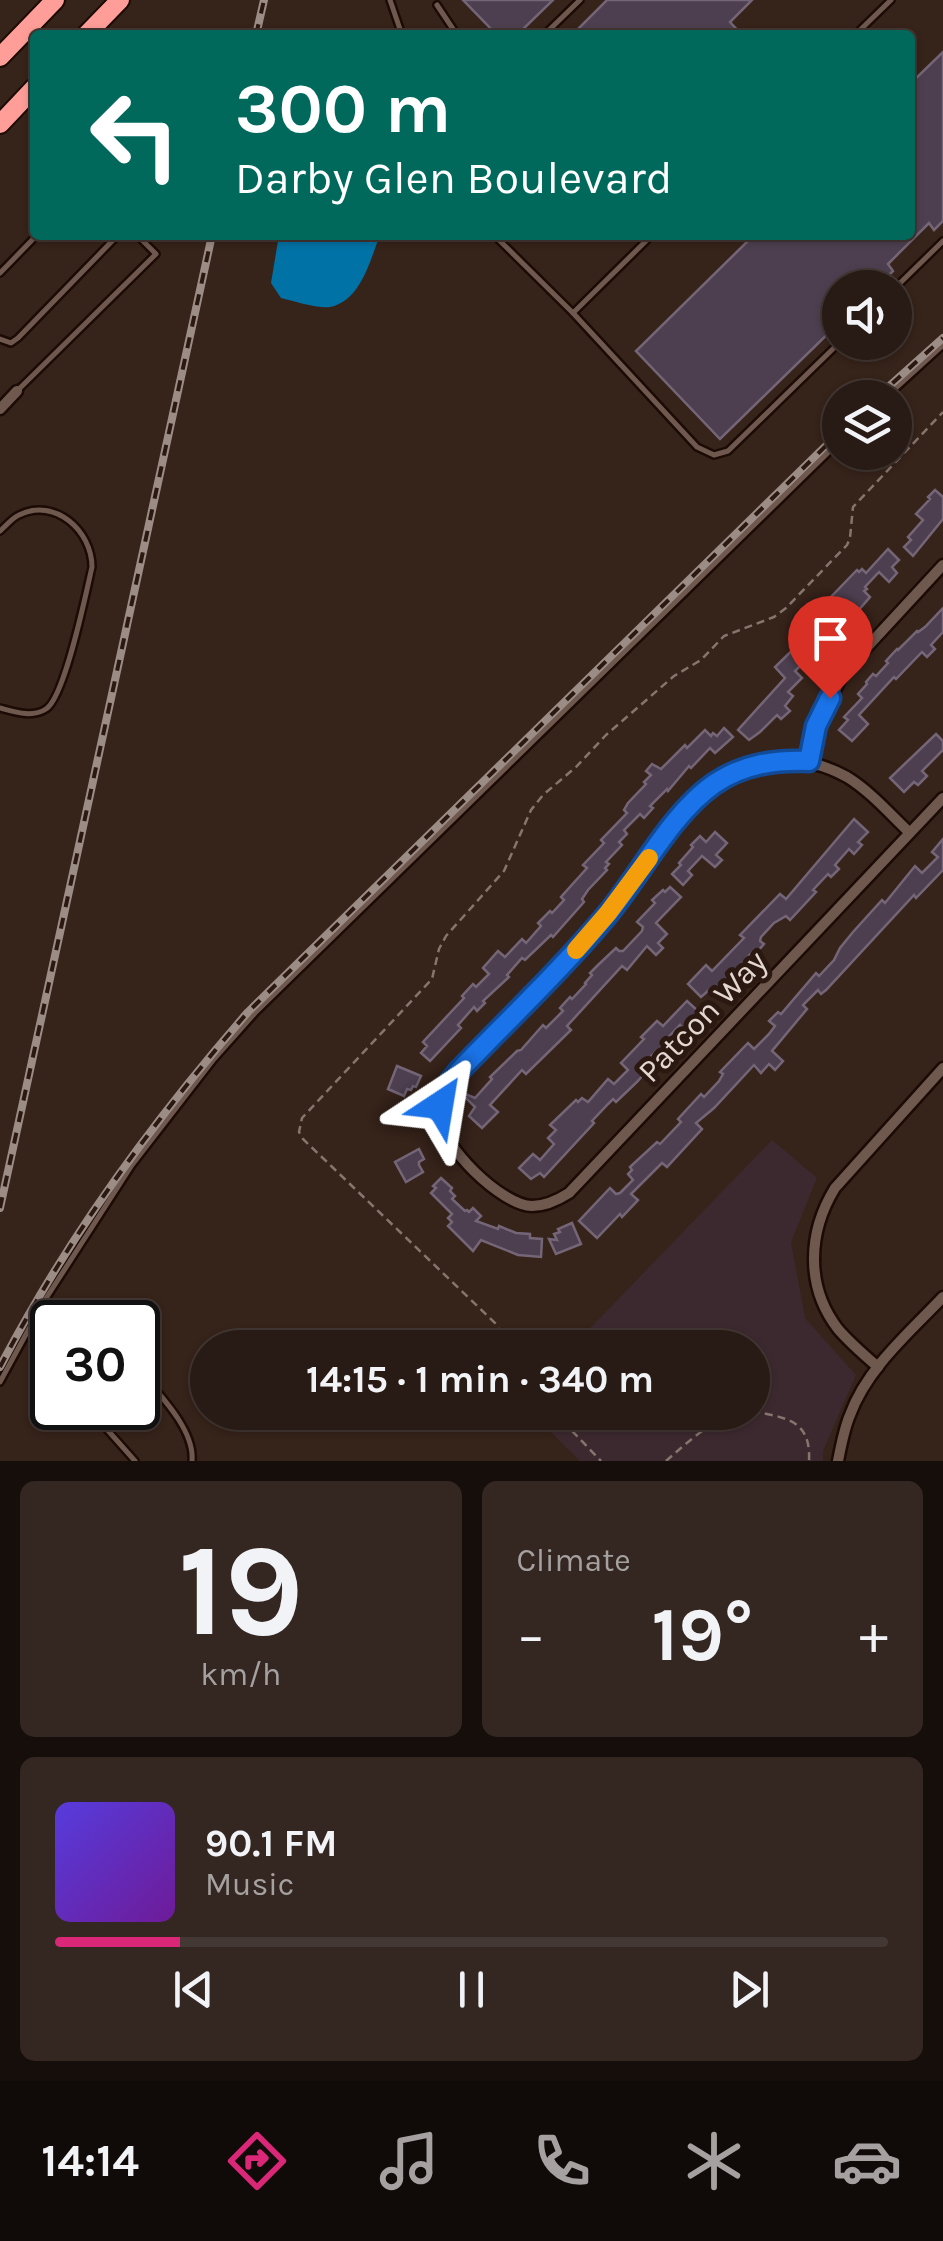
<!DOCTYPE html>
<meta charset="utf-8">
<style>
:root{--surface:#281a14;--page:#342722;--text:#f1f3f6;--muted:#a5a1a0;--line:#443834;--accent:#db2777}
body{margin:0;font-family:Karla,sans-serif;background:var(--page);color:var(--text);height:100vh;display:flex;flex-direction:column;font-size:38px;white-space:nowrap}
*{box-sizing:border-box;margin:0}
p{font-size:32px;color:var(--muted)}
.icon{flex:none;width:55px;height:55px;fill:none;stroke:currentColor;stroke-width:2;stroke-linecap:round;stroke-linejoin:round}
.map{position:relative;height:1461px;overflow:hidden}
.sheet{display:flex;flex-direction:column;gap:20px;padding:20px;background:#160e0b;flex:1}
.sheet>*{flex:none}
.hud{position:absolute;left:30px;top:30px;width:885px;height:210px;border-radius:10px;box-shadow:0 2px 8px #0004,0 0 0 2px var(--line);background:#00695c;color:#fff;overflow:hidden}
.controls{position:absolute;left:822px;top:270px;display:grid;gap:20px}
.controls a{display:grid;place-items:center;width:90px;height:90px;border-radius:50%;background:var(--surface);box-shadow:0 2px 8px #0004,0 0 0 2px var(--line);font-size:50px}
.speed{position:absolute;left:30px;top:1300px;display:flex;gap:20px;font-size:50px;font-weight:700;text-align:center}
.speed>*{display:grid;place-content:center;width:130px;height:130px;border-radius:50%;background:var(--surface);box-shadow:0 2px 8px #0004,0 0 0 2px var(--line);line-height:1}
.speed .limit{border:5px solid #111;border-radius:15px;background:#fff;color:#111}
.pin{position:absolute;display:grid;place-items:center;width:85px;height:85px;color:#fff;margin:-102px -42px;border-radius:50% 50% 50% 0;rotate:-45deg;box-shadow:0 0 10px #0007}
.pin .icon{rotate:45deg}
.me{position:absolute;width:110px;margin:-55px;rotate:33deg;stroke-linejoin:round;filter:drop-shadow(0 0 8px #0008)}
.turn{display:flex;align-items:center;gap:35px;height:210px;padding:0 40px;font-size:45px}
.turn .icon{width:130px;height:130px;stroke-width:2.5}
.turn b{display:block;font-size:70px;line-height:85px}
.big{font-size:75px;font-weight:700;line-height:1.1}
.sheet .widget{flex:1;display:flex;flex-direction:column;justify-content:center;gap:15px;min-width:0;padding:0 35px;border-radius:15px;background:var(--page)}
.sheet .dial{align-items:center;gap:0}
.dial b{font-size:130px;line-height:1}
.song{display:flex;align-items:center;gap:30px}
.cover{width:120px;height:120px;border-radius:15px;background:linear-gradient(135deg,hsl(250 70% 55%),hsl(280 70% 35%))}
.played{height:10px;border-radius:5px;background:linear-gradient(90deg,var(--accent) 15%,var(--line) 15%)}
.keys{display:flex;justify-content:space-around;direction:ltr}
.heat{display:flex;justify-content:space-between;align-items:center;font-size:55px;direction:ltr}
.sheet .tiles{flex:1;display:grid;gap:20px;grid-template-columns:1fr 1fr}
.widget:last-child{grid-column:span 2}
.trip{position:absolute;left:190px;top:1330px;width:580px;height:100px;border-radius:50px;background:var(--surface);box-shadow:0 2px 8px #0004,0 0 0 2px var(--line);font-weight:700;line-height:100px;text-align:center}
.menu{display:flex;height:160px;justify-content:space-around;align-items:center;background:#100a08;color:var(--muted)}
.menu .icon{width:70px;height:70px}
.menu .selected{color:var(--accent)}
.menu b{font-size:45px;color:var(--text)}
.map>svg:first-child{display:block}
</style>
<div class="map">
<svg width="943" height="1461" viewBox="0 0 943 1461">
<rect width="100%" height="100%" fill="#36231a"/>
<!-- education -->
<path fill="#3c292f" d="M772,1140l45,38 -26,64 14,76 51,57 -33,76v10h-243l-48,-48 220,-1v-64l-180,-1z"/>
<!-- water -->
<path fill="#0072a5" d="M279,235h101c-10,25 -19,66 -50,72 -11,2 -37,-6 -49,-9l-10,-15z"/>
<!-- building -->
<g fill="#4d3f4f" stroke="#746577" stroke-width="2.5">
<path d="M463,0h90l-36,35h-20z"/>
<path d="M607,0h145l-22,22 12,13h-170z"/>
<path d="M943,52v169l-9,9 -5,-7 -41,41 5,7 -17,17h-36v34l-120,117 -84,-88 118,-116h156v-151z"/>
<path d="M935,490l8,7v22l-30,37 -9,-9 7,-7 -3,-3 15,-17 -7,-6 14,-15 -2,-2z"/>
<path d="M888,549l11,11 -7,7 5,6 -8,9 -10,-10 -14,15 2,2 -3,2 6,6 -19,22 -5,-5 -6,6 -14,-18 31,-32 2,2 3,-3 4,4z"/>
<path d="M943,608v24l-12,13 4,4 -8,8 -5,-5 -26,27 -2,-2 -35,38 9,9 -16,17 -13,-11 9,-10 -4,-3 18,-19 -4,-4 9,-10 -1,-2 7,-8 3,2 12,-13 -2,-2 11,-12 1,1 19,-19 1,1 7,-5z"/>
<path d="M816,627l12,12 -4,5 3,2 -11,12 -4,-4 -17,17 7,7 -14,14 5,4 -8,10 5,5 -9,8 -4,-4 -17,17 -11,8 -11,-10 47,-52 -10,-11z"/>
<path d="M724,728l9,9 -18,16 -5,-5 -19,20 -2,-2 -21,25 -1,-2 -17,17 3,2 -9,10 -4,-4 -16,16 3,4 -8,8 3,3 -16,17 3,2 -4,4 2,2 -19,20 -6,9 2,3 -31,35 -2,-2 -26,25 -3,-2 -15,17 2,2 -26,24 2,2 -8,8 -3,-4 -16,18 3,3 -31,33 -9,-8 6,-7 -4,-4 41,-44 -2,-2 11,-12 3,3 13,-13 -6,-6 15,-17 7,6 17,-18 4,4 15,-17 -3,-3 12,-12 2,2 12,-13 -3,-3 26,-29 -4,-3 21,-22 -3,-3 26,-27 -3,-3 4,-7 18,-19 -2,-2 7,-7 -5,-4 6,-7 9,5 24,-24 2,3 18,-18 6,6 2,-3 4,3z"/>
<path d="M936,734l7,7v9l-21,21 5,5 -9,9 -4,-3 -10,10 -14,-14z"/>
<path d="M854,819l14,13 -10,10 4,3 -8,9 -5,-5 -14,16 4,4 -8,8 -3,-3 -15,16 3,2 -26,28 -4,-4 -12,7 -13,14 -1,4 4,3 -8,9 -2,-3 -17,19 3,2 -8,9 -17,16 -6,-6 -8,7 -13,-13 18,-19 6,6 32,-33 -4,-3 40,-41 6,5z"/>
<path d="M715,832l12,11 -11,12 6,5 -7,7 -13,-11 -14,15 4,4 -9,10 -11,-11 9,-9 -2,-2 14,-16 -2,-2 9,-9 6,6z"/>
<path d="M943,839v31l-27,28 -2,-3 -88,95 -5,4 -3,-4 -15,15 4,4 -35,42 11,10 -8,9 -6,-6 -8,9 -7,-8 -40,43 -18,15 6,6 -35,38 -5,-4 -31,31 7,6 -16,17 -2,-3 -23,24 -18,-17 31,-33 6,6 4,-1 13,-13 -5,-6 4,-4 -2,-3 27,-25 3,2 21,-22 -3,-3 23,-25 3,3 15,-16 4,-7 -3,-2 28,-29 6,6 15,-15 6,-8 -6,-5 9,-9 3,2 35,-41 3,3 15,-16 6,-12 13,-16 29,-32 3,3 30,-37 7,7 16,-16 -6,-5z"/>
<path d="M670,887l11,10 -25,26 11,11 -9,9 5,5 -7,7 -9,-9 -20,24 -5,-4 -55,60 4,4 -45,44 -4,-4 -32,35 8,7 -16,16 -13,-12 6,-9 -15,-15 15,6 17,-19 -2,-2 27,-26 4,-1 22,-25 3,3 17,-17 -3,-3 10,-11 2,2 14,-15 -1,-1 7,-8 -2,-2 8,-8 18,-17 3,3h4l19,-20 1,-4 -6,-5 18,-19 -3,-3 11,-10 2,2z"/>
<path d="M687,1001l11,10 -8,9 3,3 -8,8 -5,-6 -14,15 -1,3 4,4 -8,9 -5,-5 -16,17 5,5 -8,9 -21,20 -3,-3 -5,5 -16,17 2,2 -50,54 -4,-4 -9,6 -12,-11 14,-14 7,6 14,-16 -6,-6 8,-8 -6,-5 26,-25 2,2 4,-4 6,4 20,-23 6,5 14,-14 -7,-7 23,-24 -3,-2 16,-16 6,5z"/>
<path d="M397,1066l24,10 -5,11 -3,-1 -2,4 -4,-1 -3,7 -16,-7z"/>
<path d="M419,1149l5,10 -5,3v3l4,7 -17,10 -11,-20z"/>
<path d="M441,1178l11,10 -2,3 5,5 -3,3 13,12 2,-1 2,2 4,-4 8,8 -5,5 22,8 1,-3 17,7 14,1v4l12,1 -1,18 -23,-2 -37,-15 -8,11 -25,-25 4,-4 -4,-4 4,-4 -21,-21 5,-5 -3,-2z"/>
<path d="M572,1223l9,21 -25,10 -7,-15 8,1 -3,-6 6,-2 -2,-3z"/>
</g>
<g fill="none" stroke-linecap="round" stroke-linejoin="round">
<!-- lane casing -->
<g stroke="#1c0b05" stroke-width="10">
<g id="lane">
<path d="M390,0l12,35"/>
<path d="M437,5l20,30"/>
<path d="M544,35l36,-35"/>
<path d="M855,35l36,-35"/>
<path d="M494,235l79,78 79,-78"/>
<path d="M0,273l37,-38"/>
<path d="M895,288l48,-47"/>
<path d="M573,313l124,134 17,8 14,-4 112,-109"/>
<path d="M0,339l11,4 7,-5 100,-103"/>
<path d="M19,389l137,-135 -19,-19"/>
<path d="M885,398l58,-53"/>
<path d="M0,531c6,-5 12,-13 19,-16 36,-18 73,16 73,52 -6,26 -27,130 -46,142 -14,9 -31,3 -46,-1"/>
<path d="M52,1351l-2,5 2,7"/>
<path d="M138,1369c19,23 57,60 54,92"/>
<path d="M0,1382l43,-79 89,-138 82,-106 41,-46 585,-572"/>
<path d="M88,1408l47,53"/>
</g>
</g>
<!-- street casing -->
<g stroke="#1c0b05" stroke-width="15">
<g id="street">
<path d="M0,409l17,-18"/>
<path d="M809,761l7,-35 29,-55 98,-106"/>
<path d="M910,833c-20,-19 -40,-42 -63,-56 -22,-12 -41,-17 -66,-16 -89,4 -130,103 -181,162 -49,56 -106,104 -152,162 -5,9 -10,19 -9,30 2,31 62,90 93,91 13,0 26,-6 37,-13l374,-395"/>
<path d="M878,1367c-14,-12 -28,-24 -40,-38 -33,-43 -30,-97 -3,-141l108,-120"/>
<path d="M838,1461c3,-15 6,-32 12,-46 17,-47 60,-83 93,-118"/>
</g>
</g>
<!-- highway casing -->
<g stroke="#1c0b05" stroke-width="22">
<g id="highway">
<path d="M86,35l34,-35"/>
<path d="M0,57l55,-57"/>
<path d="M0,124l35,-37"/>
</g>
</g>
<!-- path -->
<g stroke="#85756d" stroke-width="2.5" stroke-dasharray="8 5" stroke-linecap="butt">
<path d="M501,1348l1,-13 -6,-11 -193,-185 -4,-7 3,-14 130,-139 7,-30 7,-13 58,-65 27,-61 12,-15 33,-28 30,-32 68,-59 27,-16 23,-24 50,-19 12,-9 61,-63 3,-7 3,-31 90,-95"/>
<path d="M752,1411c35,7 59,9 57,50"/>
<path d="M554,1412l47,49"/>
<path d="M666,1461c23,-20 46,-42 77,-49"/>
</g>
<!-- lane -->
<use href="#lane" stroke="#6f594f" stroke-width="5"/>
<!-- street -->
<use href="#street" stroke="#6f594f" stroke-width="10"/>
<!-- highway -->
<use href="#highway" stroke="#ff9e98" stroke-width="18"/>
<!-- rail casing -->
<g stroke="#9b8c85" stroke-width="8">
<g id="rail">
<path d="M256,35l8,-35"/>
<path d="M876,398l67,-60"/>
<path d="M0,1208l212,-973"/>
<path d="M0,1367c67,-129 153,-246 248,-355l592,-580"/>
</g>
</g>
<!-- rail -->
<use href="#rail" stroke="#2b1911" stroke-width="4" stroke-dasharray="11" stroke-linecap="butt"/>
</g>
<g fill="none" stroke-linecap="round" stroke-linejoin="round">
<!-- route casing -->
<g stroke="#114b97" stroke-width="25">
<path id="route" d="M440,1105l8,-20 11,-14c50,-52 102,-101 148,-156 34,-41 64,-101 107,-131 29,-20 60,-24 95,-23l7,-35 14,-28"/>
</g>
<!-- route -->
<use href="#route" stroke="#1a73e8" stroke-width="18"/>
<!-- slow -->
<path stroke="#f59e0b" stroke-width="18" d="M576,950l32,-37 41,-55"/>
</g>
<g text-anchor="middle" stroke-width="10" stroke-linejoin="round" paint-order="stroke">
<!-- street labels -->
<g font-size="32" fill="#e4d7d1" stroke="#2b1911">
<text transform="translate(702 1016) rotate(-46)" y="11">Patcon Way</text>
</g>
</g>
</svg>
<div class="controls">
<a><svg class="icon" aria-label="sound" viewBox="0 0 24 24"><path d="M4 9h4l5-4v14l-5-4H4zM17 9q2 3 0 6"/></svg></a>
<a><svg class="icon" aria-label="layers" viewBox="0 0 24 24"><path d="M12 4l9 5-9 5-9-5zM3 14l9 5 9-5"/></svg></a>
</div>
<div class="speed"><div class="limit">30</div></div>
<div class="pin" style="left:830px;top:698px;background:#d93025"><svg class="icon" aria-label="arrive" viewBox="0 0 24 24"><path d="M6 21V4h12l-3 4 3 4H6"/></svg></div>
<svg class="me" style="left:440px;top:1105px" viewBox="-20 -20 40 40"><path d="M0-17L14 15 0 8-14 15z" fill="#1a73e8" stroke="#fff" stroke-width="4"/></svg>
<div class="trip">14:15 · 1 min · 340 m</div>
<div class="hud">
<div class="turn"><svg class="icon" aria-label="left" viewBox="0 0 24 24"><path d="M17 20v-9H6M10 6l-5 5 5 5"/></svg><div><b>300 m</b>Darby Glen Boulevard</div></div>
</div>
</div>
<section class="sheet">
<div class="tiles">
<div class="widget dial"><b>19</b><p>km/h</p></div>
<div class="widget"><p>Climate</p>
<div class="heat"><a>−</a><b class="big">19°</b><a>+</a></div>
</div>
<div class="widget">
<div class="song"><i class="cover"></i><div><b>90.1 FM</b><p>Music</p></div></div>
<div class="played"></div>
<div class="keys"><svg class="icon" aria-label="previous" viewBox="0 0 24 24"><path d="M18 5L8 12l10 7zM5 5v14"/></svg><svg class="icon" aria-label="pause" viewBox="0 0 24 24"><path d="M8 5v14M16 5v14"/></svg><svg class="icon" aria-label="next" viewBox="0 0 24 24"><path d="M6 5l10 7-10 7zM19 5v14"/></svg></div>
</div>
</div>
</section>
<nav class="menu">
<b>14:14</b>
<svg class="icon selected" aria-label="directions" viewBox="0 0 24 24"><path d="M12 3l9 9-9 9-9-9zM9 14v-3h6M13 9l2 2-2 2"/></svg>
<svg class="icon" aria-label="music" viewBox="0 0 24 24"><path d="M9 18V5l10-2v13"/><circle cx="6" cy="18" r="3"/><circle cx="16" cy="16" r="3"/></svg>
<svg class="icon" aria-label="phone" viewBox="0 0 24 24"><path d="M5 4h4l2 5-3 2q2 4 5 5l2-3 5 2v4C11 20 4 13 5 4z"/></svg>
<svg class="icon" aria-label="climate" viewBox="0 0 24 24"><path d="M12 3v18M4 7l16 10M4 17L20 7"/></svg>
<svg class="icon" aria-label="car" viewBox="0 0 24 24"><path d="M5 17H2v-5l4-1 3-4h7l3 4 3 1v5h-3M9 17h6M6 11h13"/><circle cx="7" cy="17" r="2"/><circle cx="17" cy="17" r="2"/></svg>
</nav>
